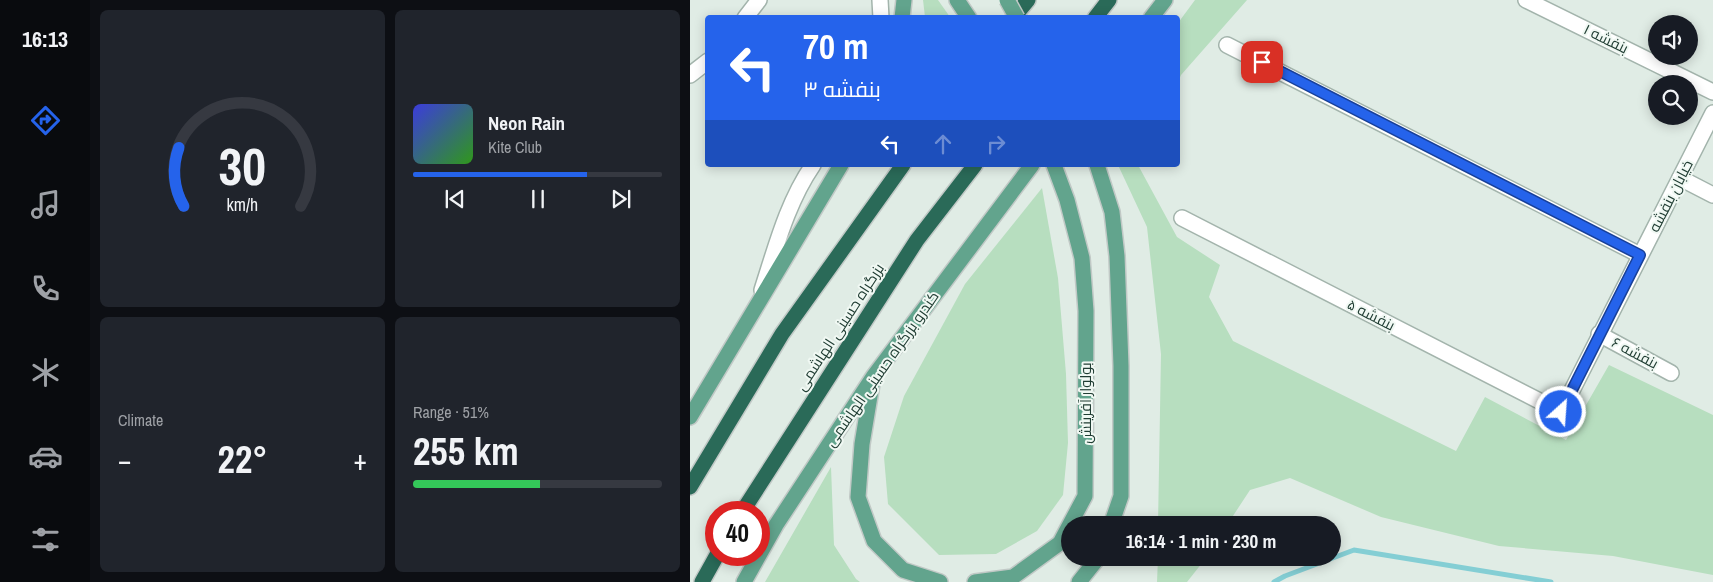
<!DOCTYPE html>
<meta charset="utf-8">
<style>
:root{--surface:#171b24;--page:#20242c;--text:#f1f3f6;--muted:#9ea1a6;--line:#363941;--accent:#2563eb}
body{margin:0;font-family:"Archivo Narrow",Cairo,sans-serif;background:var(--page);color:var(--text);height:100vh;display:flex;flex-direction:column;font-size:19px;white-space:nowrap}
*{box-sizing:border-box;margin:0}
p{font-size:16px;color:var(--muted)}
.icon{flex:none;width:28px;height:28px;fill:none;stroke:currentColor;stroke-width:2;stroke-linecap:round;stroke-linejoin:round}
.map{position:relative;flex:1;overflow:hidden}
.panel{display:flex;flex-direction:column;gap:10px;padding:10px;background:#0d0f14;width:600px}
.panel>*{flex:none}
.guide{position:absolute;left:15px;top:15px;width:475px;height:152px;border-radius:5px;box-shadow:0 2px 12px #0003;background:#2563eb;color:#fff;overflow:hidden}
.buttons{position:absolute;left:958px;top:15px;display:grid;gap:10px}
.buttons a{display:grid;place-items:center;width:50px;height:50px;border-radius:50%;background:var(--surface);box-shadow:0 2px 12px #0003;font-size:25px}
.speed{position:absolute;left:15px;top:501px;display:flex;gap:10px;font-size:25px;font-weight:700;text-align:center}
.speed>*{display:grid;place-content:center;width:65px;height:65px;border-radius:50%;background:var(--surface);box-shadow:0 2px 12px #0003;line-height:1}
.speed .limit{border:8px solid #d22;background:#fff;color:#111}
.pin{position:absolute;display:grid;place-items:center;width:42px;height:42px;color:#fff;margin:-21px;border-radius:10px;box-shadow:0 2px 8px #0006}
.me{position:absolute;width:55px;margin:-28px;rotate:26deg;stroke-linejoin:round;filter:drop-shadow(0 0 4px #0008)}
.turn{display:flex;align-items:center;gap:18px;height:105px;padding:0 15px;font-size:22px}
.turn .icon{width:65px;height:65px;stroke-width:2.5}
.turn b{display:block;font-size:35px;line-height:42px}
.lanes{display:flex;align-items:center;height:48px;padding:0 15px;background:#0003;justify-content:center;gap:25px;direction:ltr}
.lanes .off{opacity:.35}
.big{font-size:38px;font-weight:700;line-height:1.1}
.panel .card{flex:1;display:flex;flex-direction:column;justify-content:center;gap:8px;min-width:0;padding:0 18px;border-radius:8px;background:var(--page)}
.panel .dial{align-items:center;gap:0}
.dial svg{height:130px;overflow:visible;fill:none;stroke:var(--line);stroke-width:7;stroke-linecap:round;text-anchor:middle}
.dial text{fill:var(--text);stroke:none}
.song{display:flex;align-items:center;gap:15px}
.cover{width:60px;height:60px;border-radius:8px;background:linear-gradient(135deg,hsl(240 70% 55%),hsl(110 70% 35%))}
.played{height:5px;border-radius:2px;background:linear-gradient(90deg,var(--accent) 70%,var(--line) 70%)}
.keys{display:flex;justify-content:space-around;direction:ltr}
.heat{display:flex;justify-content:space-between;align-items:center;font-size:28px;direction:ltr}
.charge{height:8px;border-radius:4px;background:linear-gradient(90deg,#34c759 51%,var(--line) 0)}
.panel .tiles{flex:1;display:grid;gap:10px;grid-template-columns:repeat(2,1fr)}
.trip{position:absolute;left:371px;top:516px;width:280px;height:50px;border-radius:25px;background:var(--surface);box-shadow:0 2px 12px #0003;font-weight:700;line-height:50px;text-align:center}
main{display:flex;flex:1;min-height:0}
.dock{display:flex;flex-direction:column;width:90px;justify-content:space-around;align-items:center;background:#090b0e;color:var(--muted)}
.dock .icon{width:35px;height:35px}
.dock .selected{color:var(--accent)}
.dock b{font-size:22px;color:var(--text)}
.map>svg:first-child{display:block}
</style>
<main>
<nav class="dock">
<b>16:13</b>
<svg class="icon selected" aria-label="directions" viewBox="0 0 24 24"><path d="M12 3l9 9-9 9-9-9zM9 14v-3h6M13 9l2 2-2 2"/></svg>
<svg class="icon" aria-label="music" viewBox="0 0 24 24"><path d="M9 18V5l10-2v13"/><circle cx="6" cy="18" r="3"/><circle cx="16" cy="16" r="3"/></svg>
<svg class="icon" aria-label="phone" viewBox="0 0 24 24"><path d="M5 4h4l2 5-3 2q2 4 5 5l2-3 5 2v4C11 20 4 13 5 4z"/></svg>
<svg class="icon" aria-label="climate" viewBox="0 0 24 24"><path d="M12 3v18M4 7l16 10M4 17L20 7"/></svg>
<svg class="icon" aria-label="car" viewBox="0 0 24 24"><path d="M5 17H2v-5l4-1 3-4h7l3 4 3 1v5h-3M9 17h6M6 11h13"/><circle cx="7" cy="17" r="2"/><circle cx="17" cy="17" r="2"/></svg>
<svg class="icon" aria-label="filters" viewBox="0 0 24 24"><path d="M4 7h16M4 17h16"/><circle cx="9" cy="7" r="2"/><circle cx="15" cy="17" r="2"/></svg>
</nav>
<section class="panel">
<div class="tiles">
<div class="card dial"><svg viewBox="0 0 100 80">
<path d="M14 69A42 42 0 1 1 86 69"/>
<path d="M14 69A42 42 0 0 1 11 33" stroke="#2563eb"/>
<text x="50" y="56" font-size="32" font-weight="700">30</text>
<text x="50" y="72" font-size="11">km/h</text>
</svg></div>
<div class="card">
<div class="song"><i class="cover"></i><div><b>Neon Rain</b><p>Kite Club</p></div></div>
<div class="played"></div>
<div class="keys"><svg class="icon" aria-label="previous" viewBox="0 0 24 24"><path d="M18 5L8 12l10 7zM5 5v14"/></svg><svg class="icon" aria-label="pause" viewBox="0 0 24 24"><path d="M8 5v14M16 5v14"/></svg><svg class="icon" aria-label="next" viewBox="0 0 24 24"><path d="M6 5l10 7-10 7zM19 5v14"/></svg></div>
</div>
<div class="card"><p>Climate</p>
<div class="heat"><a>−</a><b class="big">22°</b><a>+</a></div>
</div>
<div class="card"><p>Range · 51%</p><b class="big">255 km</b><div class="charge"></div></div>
</div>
</section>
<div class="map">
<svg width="1023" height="582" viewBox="0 0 1023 582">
<rect width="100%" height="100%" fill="#e0ece5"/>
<!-- green -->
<g fill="#b7debf">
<path d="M233,0h15l12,17h-25z"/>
<path d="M505,0h52l-66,75 -3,7v-59z"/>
<path d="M428,165h20l39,72 43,28 -11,32 24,44 223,110 29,-54 81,43 43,-75 104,50v160l-100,-19 -114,-10 -118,-29 -91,-39 -40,12 -23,35h-69l3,-171 -14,-127z"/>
<path d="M352,188l16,90 8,96 2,69 -5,52 -26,36 -41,23 -57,1 -51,-51 -4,-47 20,-61 61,-112z"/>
<path d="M141,467l3,78 22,34 4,3h-95z"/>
<path d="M468,558h48l-19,24h-30z"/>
</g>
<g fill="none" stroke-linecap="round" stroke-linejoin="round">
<!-- stream -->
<path stroke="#84ced4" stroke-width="5" d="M584,582l11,-6 69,-26 197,32"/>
<!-- minor casing -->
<g stroke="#a3b4ac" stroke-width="18">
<g id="minor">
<path d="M190,0l1,18"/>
<path d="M836,0l187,92"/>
<path d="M55,18l14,-18"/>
<path d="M537,45l413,210"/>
<path d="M0,75l18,-14"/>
<path d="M990,178l33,17"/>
<path d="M492,218l379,194 152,-299"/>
<path d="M72,290c14,-43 25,-87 51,-125"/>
<path d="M909,334l72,39"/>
</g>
</g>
<!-- major casing -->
<g stroke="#c1c9c6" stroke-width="18">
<g id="major">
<path d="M267,0l12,18"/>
<path d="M212,18l2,-18"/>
<path d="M461,18l14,-18"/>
<path d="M407,165l15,47 5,44 4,110v130l-10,29"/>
<path d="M182,384l-10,60 -4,53 16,44 29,29 37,12"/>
<path d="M0,417l151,-252"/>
<path d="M54,582l32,-57 97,-148 159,-212"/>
<path d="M285,582l38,-5 47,-34 25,-47 1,-185 -4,-53 -15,-58 -13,-35"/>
<path d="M389,582l19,-24"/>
</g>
</g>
<!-- highway casing -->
<g stroke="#c1c9c6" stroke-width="18">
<g id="highway">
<path d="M323,18l15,-18"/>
<path d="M405,18l14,-18"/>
<path d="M0,487l92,-153 121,-169"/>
<path d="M52,512l175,-272 58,-75"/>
<path d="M12,582l15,-27"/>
</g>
</g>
<!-- minor -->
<use href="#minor" stroke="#fff" stroke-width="15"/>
<!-- major -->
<use href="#major" stroke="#62a48d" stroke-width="15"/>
<!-- highway -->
<use href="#highway" stroke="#2a6a58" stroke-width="15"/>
<!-- major-bridge casing -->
<g stroke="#c1c9c6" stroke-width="18" stroke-linecap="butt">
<path id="major-bridge" d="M317,0l10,18"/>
</g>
<!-- major-bridge -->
<use href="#major-bridge" stroke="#62a48d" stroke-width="15"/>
</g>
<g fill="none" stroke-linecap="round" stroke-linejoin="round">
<!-- route casing -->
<g stroke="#184099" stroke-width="12">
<path id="route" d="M572,62l378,193 -79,157"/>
</g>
<!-- route -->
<use href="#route" stroke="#2563eb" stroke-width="9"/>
</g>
<g text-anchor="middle" stroke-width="4" stroke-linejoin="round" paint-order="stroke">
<!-- street labels -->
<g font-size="15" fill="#203d33" stroke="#f0f8f3">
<text transform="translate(916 39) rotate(26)" y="5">بنفشه ۱</text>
<text transform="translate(981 196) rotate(-63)" y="5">خیابان بنفشه</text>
<text transform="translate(681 315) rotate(27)" y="5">بنفشه ۵</text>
<text transform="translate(150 327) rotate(-57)" y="5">بزرگراه حسینی الهاشمی</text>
<text transform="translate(945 353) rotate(28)" y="5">بنفشه ۶</text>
<text transform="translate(192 369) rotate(-55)" y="5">کندرو بزرگراه حسینی الهاشمی</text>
<text transform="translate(396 403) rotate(-90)" y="5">بولوار آفرینش</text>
</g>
</g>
</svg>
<div class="buttons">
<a><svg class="icon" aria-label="sound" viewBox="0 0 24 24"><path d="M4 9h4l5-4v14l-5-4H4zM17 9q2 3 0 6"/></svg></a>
<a><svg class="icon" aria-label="search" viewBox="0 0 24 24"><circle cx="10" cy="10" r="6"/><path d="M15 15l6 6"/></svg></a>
</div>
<div class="speed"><div class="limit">40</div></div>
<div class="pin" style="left:572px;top:62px;background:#d93025"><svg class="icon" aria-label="arrive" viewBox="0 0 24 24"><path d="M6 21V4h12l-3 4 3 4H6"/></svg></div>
<svg class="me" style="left:871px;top:412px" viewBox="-20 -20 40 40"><circle r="17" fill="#2563eb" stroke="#fff" stroke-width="3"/><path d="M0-11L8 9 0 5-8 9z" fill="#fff"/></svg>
<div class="trip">16:14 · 1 min · 230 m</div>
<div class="guide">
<div class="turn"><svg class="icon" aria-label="left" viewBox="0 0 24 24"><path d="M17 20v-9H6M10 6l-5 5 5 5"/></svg><div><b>70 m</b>بنفشه ۳</div></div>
<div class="lanes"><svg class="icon" aria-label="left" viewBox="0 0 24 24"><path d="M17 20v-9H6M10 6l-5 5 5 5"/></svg><svg class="icon off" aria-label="ahead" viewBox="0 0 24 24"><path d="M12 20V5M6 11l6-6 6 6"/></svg><svg class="icon off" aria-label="right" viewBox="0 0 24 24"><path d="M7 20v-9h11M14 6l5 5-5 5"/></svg></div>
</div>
</div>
</main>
